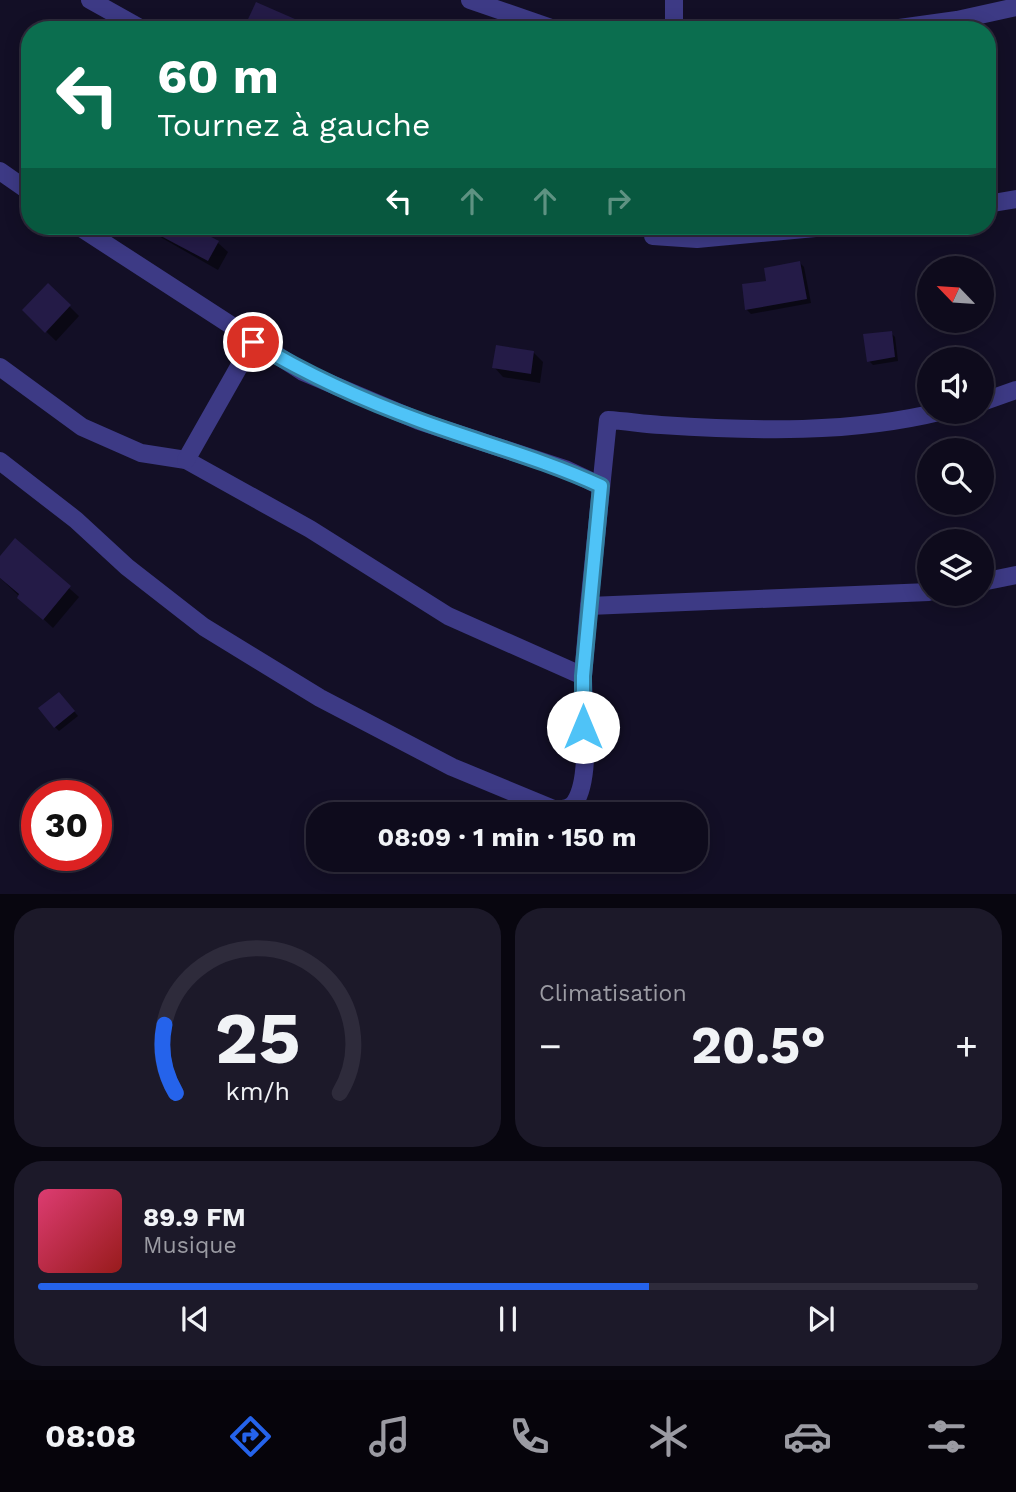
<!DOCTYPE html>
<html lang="fr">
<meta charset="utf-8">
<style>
:root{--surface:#0e0b1c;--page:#1c1929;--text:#f1f3f6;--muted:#9b9ba3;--line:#2e2b3b;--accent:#2563eb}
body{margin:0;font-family:"Work Sans",sans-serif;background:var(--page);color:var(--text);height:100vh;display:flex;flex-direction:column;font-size:26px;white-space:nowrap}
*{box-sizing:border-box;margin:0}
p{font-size:23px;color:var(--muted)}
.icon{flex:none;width:38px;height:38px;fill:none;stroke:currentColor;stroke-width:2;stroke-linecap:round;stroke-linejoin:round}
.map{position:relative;height:894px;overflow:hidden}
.sheet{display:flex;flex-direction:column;gap:14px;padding:14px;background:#08060f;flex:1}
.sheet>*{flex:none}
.top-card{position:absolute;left:21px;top:21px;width:975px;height:214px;border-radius:28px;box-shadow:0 4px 18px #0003,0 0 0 2px var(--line);background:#0b6e4f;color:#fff;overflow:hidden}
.needle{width:46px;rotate:295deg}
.fabs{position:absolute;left:917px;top:256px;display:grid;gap:14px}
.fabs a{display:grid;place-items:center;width:77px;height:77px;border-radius:50%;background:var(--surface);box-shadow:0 4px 18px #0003,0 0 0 2px var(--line);font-size:35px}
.speed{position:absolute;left:21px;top:780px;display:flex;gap:14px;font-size:35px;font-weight:700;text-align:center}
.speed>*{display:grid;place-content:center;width:91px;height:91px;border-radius:50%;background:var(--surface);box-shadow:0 4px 18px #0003,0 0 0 2px var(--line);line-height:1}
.speed .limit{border:10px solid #d22;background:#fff;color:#111}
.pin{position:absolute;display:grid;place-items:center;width:60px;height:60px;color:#fff;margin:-30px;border:4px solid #fff;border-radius:50%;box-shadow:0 2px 7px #0007}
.me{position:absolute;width:77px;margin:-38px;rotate:0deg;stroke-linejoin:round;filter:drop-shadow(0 0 5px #0008)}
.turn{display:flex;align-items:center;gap:24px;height:147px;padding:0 21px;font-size:32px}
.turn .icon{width:91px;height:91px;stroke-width:2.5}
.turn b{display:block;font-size:49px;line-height:60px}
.lanes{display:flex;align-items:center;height:66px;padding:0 21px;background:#0003;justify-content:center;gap:35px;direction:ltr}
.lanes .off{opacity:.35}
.big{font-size:52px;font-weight:700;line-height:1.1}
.sheet .widget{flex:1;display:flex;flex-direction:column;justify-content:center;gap:10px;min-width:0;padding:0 24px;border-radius:28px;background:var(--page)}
.sheet .dial{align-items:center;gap:0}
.dial svg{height:182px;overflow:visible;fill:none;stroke:var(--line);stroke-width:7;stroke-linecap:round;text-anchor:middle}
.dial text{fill:var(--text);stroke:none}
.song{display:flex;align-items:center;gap:21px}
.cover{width:84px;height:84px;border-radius:10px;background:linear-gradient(135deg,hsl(340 70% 55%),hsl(0 70% 35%))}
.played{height:7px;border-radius:4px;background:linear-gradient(90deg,var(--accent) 65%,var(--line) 65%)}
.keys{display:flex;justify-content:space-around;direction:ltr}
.heat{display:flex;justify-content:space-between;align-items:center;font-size:38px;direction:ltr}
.sheet .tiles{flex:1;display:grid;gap:14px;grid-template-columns:1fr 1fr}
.widget:last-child{grid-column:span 2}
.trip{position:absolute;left:306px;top:802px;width:402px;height:70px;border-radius:28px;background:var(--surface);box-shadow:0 4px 18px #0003,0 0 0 2px var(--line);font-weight:700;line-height:70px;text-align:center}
.tabs{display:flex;height:112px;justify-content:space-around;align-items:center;background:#06040b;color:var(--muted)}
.tabs .icon{width:49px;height:49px}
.tabs .active{color:var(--accent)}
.tabs b{font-size:32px;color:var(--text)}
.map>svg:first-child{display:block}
</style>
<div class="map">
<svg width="1016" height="894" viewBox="0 0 1016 894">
<rect width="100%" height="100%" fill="#130f26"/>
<!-- shadow -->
<g fill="#0007">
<path d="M141,226h45l32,17 10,9 -10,18z"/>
<path d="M800,263l4,4 7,36 -60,11 -5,-5 22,-27z"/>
<path d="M48,285l31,31 -23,25 -32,-31z"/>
<path d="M891,333l4,4 3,24 -25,4 -4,-4z"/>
<path d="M534,353l9,9 -3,21 -37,-6 -9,-10z"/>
<path d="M16,541l63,56 -26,31 -53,-50v-19z"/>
<path d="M63,698l15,18 -19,15 -4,-4z"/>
</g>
<!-- building -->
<g fill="#241b47">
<path d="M256,2l64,28h-77z"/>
<path d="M142,226h48l29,15 -11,20z"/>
<path d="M800,261l7,38 -62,11 -3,-26 24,-3 -2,-13z"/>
<path d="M48,283l23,22 -26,28 -23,-23z"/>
<path d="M892,331l3,26 -28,5 -4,-28z"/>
<path d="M496,345l38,6 -3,23 -39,-6z"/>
<path d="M15,538l56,48 -28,34 -26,-22 2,-4 -19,-16v-22z"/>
<path d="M59,692l16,19 -21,17 -16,-20z"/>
</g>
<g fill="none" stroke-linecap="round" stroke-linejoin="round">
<!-- street -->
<g stroke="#3d3a85" stroke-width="18">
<path d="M90,0l52,29"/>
<path d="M470,0l87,30"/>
<path d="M674,30v-30"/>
<path d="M885,30l72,-10 59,-13"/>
<path d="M0,171l30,21"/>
<path d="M987,204l29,-5"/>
<path d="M78,226l225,146 116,49 146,48 36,17"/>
<path d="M654,226l-1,10 44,3 140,-13"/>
<path d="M0,367l82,60 59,26 45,7 124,69 138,87 135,60 6,-70 340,-14"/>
<path d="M982,402l34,-12"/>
<path d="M186,460l67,-118"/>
<path d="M0,461l76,59 51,47 77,60 116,71 132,69 104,43c7,-1 15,-1 19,-8 17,-25 8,-95 8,-126"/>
<path d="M982,582l34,-7"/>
<path d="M589,606l19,-186c18,1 35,4 53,5 94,6 190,9 282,-14"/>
</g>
</g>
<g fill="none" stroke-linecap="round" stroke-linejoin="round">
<!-- route casing -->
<g stroke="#337fa1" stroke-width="18">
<path id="route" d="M253,342c53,32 109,58 168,79 60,22 122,38 180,65l-18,190v51"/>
</g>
<!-- route -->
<use href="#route" stroke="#4fc3f7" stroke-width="12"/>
</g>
</svg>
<div class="fabs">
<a><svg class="needle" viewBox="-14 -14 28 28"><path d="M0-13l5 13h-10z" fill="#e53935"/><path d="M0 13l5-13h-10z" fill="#9b9ba3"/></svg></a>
<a><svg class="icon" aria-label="sound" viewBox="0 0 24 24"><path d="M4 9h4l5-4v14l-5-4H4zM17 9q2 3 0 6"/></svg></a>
<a><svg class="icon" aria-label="search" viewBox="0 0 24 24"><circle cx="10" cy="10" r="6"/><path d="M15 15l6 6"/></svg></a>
<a><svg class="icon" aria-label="layers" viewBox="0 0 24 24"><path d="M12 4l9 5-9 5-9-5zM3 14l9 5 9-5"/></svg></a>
</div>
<div class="speed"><div class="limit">30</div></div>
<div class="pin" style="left:253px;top:342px;background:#d93025"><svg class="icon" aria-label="arrive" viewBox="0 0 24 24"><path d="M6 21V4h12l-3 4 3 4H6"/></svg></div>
<svg class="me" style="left:583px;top:727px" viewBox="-20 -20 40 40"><circle r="19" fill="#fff"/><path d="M0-13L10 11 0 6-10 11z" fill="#4fc3f7"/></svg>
<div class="trip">08:09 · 1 min · 150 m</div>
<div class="top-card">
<div class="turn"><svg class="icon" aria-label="left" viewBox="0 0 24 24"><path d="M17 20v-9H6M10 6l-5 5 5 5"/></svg><div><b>60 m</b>Tournez à gauche</div></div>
<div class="lanes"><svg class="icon" aria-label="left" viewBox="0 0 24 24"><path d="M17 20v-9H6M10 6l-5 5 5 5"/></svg><svg class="icon off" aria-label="ahead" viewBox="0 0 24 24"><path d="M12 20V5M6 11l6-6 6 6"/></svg><svg class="icon off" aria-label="ahead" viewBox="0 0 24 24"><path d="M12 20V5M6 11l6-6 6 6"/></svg><svg class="icon off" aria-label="right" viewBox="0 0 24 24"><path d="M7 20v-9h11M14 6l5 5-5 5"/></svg></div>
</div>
</div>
<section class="sheet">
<div class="tiles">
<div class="widget dial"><svg viewBox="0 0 100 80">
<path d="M14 69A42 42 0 1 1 86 69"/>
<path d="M14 69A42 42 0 0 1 9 39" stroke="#2563eb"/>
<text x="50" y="56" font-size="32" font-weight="700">25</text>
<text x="50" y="72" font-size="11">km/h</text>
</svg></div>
<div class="widget"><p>Climatisation</p>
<div class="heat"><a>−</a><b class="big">20.5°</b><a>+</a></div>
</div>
<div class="widget">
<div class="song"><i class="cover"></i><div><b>89.9 FM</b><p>Musique</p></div></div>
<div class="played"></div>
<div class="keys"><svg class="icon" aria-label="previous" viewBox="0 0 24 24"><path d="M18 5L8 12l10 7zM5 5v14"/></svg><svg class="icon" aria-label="pause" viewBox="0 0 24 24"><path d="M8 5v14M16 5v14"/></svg><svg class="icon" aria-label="next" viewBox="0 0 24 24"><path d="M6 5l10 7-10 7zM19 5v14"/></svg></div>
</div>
</div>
</section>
<nav class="tabs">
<b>08:08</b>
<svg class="icon active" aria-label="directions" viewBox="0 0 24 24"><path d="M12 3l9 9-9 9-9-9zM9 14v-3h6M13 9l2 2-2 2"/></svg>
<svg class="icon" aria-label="music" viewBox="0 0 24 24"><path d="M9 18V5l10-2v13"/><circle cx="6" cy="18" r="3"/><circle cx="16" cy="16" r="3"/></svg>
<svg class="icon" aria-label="phone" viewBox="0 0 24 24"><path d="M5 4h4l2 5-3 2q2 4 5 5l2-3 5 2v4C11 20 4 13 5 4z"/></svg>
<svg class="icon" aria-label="climate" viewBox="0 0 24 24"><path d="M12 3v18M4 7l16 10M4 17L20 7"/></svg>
<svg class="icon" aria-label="car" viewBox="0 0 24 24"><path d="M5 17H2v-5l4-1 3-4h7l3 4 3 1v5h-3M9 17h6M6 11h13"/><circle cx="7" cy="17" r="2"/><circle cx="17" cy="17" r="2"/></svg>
<svg class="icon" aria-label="filters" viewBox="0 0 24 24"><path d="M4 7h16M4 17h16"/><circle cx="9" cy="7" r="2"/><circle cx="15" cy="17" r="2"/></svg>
</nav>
